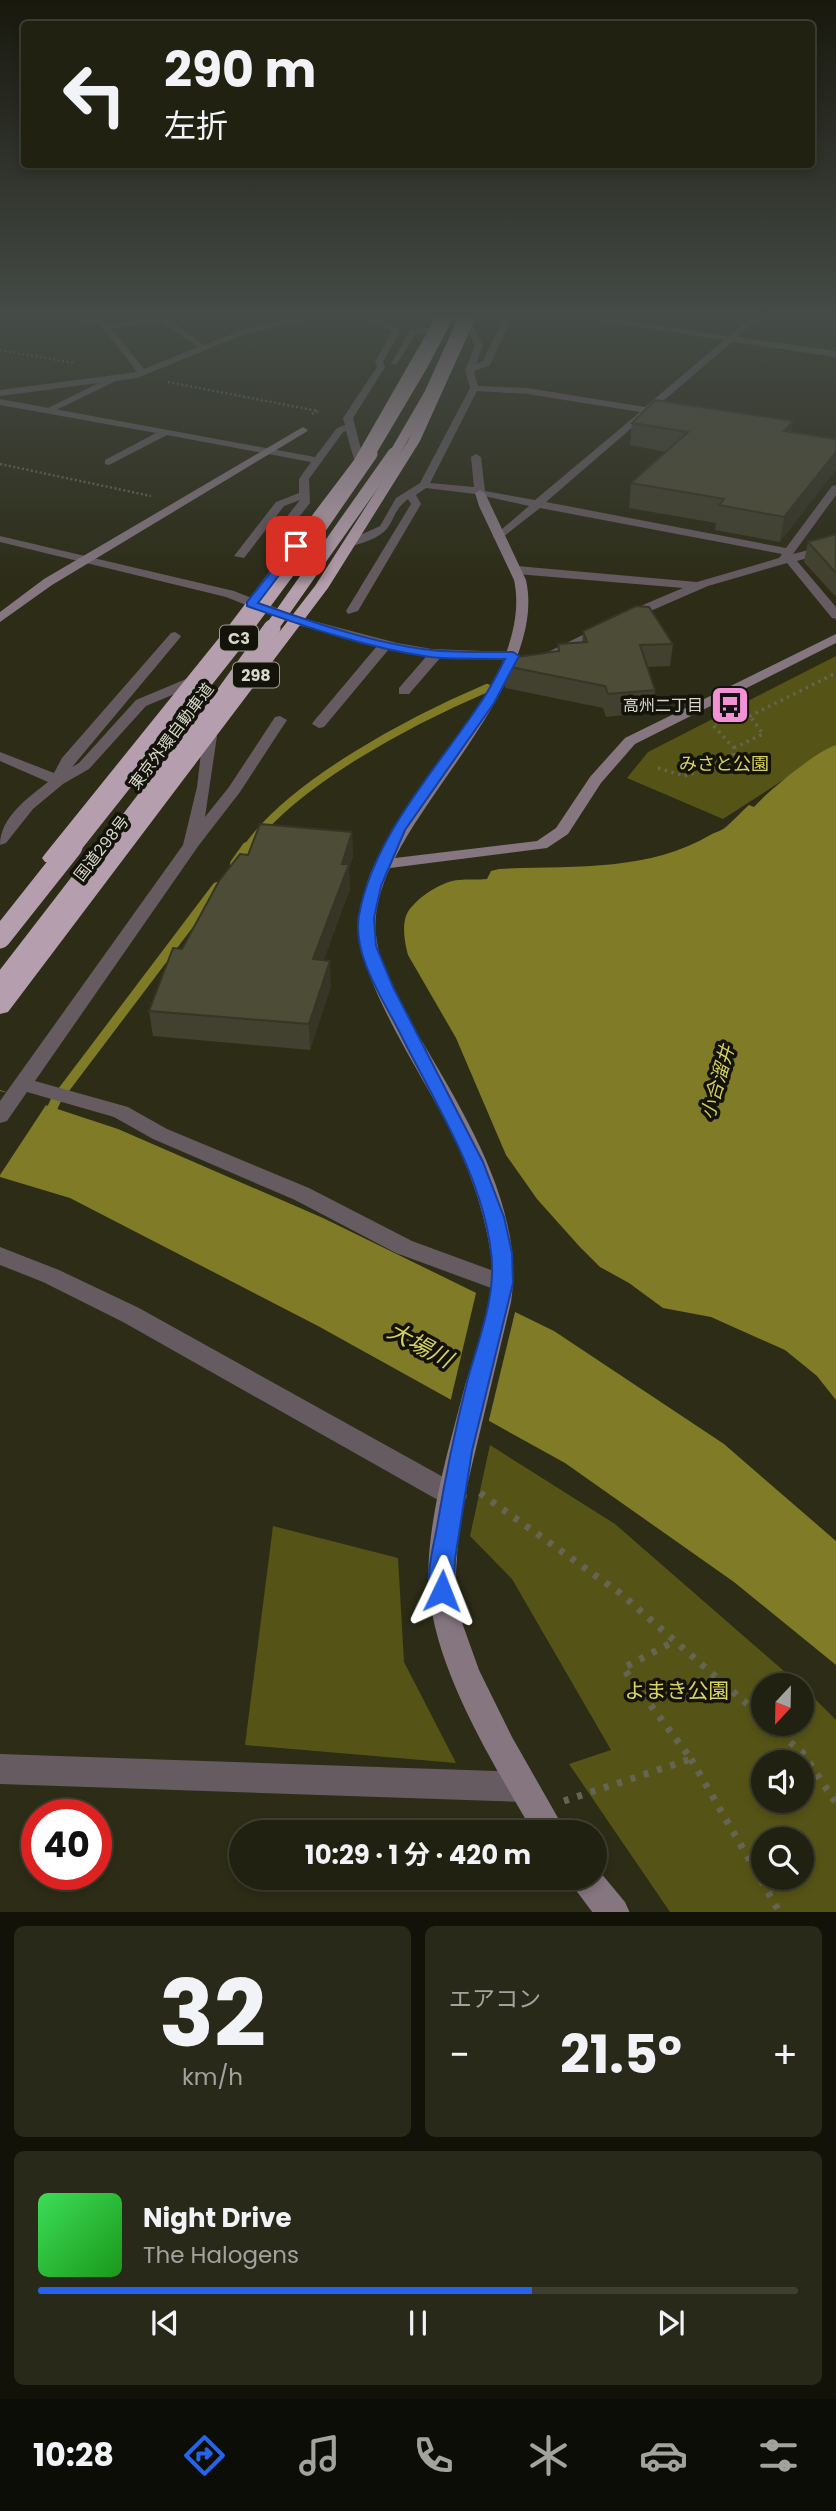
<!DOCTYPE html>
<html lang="ja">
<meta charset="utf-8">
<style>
:root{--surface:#212111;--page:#29291a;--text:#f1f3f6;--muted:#a2a39f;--line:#3e3e31;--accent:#2563eb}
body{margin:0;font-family:Poppins,"Noto Sans JP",sans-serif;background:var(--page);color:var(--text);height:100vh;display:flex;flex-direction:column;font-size:26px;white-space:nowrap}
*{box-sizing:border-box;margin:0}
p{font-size:23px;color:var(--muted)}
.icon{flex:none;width:38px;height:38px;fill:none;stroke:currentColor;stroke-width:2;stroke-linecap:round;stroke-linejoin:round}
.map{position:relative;height:1912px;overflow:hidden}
.panel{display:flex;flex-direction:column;gap:14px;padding:14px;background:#121209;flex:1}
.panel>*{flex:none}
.top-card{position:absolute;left:21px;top:21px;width:794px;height:147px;border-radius:7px;box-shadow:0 4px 10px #0003,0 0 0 2px var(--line);background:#212111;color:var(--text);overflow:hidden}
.needle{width:46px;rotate:202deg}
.tools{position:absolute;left:751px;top:1673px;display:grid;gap:14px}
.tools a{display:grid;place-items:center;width:63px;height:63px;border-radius:50%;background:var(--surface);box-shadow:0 4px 10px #0003,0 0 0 2px var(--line);font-size:35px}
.speed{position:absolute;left:21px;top:1799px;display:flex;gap:14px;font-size:35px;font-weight:700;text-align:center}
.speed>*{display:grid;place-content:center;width:91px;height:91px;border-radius:50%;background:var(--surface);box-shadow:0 4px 10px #0003,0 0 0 2px var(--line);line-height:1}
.speed .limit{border:10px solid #d22;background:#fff;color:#111}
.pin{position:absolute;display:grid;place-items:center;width:60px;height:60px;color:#fff;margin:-30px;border-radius:14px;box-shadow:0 4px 10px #0006}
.me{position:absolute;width:77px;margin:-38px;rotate:2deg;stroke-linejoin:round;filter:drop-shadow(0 0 5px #0008)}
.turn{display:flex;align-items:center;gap:24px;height:147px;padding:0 28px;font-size:32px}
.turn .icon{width:91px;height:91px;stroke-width:2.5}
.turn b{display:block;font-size:49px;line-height:60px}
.big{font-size:52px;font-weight:700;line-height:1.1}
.panel .widget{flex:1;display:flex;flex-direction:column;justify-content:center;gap:10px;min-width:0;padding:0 24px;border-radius:10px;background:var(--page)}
.panel .dial{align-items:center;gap:0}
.dial b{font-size:91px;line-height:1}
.song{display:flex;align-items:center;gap:21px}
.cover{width:84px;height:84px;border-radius:10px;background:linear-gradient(135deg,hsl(130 70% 55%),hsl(120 70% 35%))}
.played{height:7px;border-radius:4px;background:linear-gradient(90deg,var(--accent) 65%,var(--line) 65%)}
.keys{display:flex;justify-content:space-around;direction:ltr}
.heat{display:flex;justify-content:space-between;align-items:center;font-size:38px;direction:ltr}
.panel .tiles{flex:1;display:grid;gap:14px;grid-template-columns:1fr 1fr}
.widget:last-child{grid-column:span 2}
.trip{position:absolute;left:229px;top:1820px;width:378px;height:70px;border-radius:35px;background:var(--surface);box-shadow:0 4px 10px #0003,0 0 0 2px var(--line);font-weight:700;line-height:70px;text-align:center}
.tab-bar{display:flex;height:112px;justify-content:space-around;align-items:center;background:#0d0d07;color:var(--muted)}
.tab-bar .icon{width:49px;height:49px}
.tab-bar .on{color:var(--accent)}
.tab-bar b{font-size:32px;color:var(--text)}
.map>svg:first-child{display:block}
</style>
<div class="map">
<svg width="836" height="1913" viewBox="0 0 836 1913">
<rect width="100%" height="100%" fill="#2c2c17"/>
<!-- green -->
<g fill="#565316" fill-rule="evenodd">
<path d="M836,656v90l-113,73 -96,-41 21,-26z"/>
<path d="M490,1445l125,79 185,161h-37v39h39v-38l34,34v192h-166l-101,-148 42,-14 -99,-171 -42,-43zM763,1762h39v39h-39zM763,1839h39v39h-39z"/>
<path d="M273,1526l125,32 6,104 52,101 -211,-18z"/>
</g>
<!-- water -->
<g fill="#807b26">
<path d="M836,745v655l-19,-24 -32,-26 -74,-33 -48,-9 -34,-25 -29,-16 -21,-21 -42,-47 -31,-44 -50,-117 -48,-83c-3,-11 -6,-28 -2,-39 6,-16 37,-36 53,-36 9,-1 18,0 28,-1l4,-8 8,-2c73,-4 148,4 213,-35 4,-2 11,-4 14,-7 7,-6 15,-15 23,-22l5,2c14,-16 64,-57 82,-62z"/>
<path d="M0,1090l118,39 205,89 231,113 170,113 112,97v124l-102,-83 -169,-119 -247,-137 -248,-128 -70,-21z"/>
</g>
<!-- pier -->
<g fill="#2c2c17">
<path d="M0,1091l48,11 -48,73z"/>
<path d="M477,1289l39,19 -28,116 -38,-21z"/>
</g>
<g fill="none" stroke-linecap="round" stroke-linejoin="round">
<!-- stream-far1 -->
<path stroke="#807b26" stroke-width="8" d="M246,849c47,-67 166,-129 241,-161"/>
<!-- stream -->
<g stroke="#807b26" stroke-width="10">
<path d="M235,864l12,-17"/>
<path d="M48,1117l8,-17 161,-213"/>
</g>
<!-- path-far2 -->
<g stroke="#656553" stroke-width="2.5" stroke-dasharray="2 2.5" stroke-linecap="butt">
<path d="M0,350l74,13"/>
<path d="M168,382l150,29 -8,4"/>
<path d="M0,464l151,32"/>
</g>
<!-- path-far1 -->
<g stroke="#656553" stroke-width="3.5" stroke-dasharray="2.5 4.5" stroke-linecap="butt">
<path d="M715,723l35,-7 86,-43"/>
<path d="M734,748l29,-14 -13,-18"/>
<path d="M658,768l26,8 49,-15 1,-13 -22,-24"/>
</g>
<!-- path -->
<g stroke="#656553" stroke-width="7" stroke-dasharray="5 9" stroke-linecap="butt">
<path d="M480,1493l140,100 143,125"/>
<path d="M769,1724l34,29 33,50"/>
<path d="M691,1759l89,154"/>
<path d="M564,1801l127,-42 -68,-91 52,-27"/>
</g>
<!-- lane -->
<g fill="#655b61" fill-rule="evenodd">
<path d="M115,375l4,3 -1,2 -68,33 -8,-2z"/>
<path d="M436,650l5,1v6l-32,37h-10v-6l32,-37z"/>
</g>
<!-- street -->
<g fill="#655b61" fill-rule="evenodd">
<path d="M65,317c15,0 31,-1 43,7l58,-7 38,28c35,-15 74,-28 112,-28l-74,18 -105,43 -137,18v-6l137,-18 -33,-43 -6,-5zM160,321l38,26 -54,22 -32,-40z"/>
<path d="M366,317h11l24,13 -18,32 2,5 -32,51 11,43 -9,2 -9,-32 -3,1 -34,47 1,24 -27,34 17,7v4l-4,1 -26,-11 30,-38 -16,6 -40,52 -10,-2 42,-54 23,-9v-14l12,-17 -144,-27 -58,30 -4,-1v-4l51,-27 -156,-28v-6l315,58 22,-29 8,-3 -2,-7 34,-51 -2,-5 17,-31z"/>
<path d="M575,317h24l130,19 22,-19h9l-23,20 99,14v6l-104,-15 -77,66 15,3v4l-21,-2 -103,89 240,46 46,-62 4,-1v10l-43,59 43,-11v7l-39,11 39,46v12l-4,-1 -45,-55 -79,23 -76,33h-8v-6l59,-25 -166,-14 -6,-4 6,-4 180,16 82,-24 3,-4 -242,-46 -41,32 -6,-3 2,-2 34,-29 -54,-12 -49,-6 -10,7 5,9 -63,107 -10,3 -2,-3 65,-107 -3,-5c-24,19 -7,32 -49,45 -7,2 -10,3 -16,-1l37,-17 16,-28 24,-15 50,-95 -5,-18 10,-24 -10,-23h6l12,23 -7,18 7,-3 20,-42 7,2 -20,44 -16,6 4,15 49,2 118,19 79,-67zM477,391l50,3 113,18 -105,88 -50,-9 -4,-34 -5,-3 -5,3 3,30 -44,-4z"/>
<path d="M438,327v4l-22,3 -19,30h-6l19,-34z"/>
<path d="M0,536l234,55 68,27 95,25 35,6 81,3 6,4 -6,4 -81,-3 -43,-8 -65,78 -5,1 -7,-4 2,-3 63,-75 -83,-22 -68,-27 -226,-55z"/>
<path d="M603,625l4,1v6l-50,24h-10l-1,-3z"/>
<path d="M175,632l6,4 -2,3 -107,128 7,-4 57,-63 50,-21h10v6l-50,21 -57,63 -26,15 -30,25 -27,34 -6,2c0,-28 28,-47 48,-63l-48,-21v-9l54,21 8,-15 109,-125z"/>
<path d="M280,716l7,4 -47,72 -41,53 -164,236 93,26 39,22 142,59 103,53 98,36 3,6 -3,6 -8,3 -106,-39 -101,-53 -142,-61 -39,-22 -87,-25 -20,29 -7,2v-22l183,-256 14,-58 6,-51 7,-4 7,4 -12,81 24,-30 46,-70z"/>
<path d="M0,1247l59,23 80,38 324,180 4,8 -4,8 -9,4 -9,-4 -322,-182 -80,-40 -43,-17z"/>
<path d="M0,1754l523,18 11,4 4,11 -4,11 -11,4 -523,-18z"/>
</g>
<!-- secondary -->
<g fill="#857680" fill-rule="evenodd">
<path d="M303,427l5,3 -2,2 -254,153 -52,37v-10l44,-33z"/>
<path d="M480,490l5,3 41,87c20,89 -92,199 -131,278l142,-17 19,-13 34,-51 35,-39 211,-104v9l-201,101 -34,39 -33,51 -21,14 -157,20c-9,19 -17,46 -14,67 4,39 28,75 47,108 44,75 102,168 88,259l-45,188 -8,51 -3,47 4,26 20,56 33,67 54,95h-32l-8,-12c-39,-67 -90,-151 -97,-229 -5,-59 19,-140 34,-198 13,-47 35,-95 27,-144 -7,-43 -22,-83 -41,-121 -25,-51 -101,-162 -90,-215 4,-16 9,-37 16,-50 41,-79 159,-191 139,-283l-35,-74 -4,-13z"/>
<path d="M595,1866l30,36 5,11h-37l-18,-24 -5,-11h25z"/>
</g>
<!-- highway -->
<g fill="#b59ead" fill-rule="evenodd">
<path d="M436,317h9l-82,147 -126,170 -178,228h-14l-3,-4 3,-4 182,-226 127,-168z"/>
<path d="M466,317h10l-56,124 -92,147 -320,424 -8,2v-22l315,-406 93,-145z"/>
</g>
<!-- highway-bridge-far3 -->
<g stroke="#b59ead" stroke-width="10">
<path d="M369,456l54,-91 25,-48"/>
<path d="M393,456l36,-62 35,-77"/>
</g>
<!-- highway-bridge-far2 -->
<g stroke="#b59ead" stroke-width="13">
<path d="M245,630l63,-85 63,-91"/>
<path d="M270,630l124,-176"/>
</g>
<!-- highway-bridge-far1 -->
<g stroke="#b59ead" stroke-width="17">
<path d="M71,849l175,-221"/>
<path d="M107,849l101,-132 64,-89"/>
</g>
<!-- highway-bridge -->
<g stroke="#b59ead" stroke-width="21">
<path d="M0,938l72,-91"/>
<path d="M0,987l108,-140"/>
</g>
</g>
<!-- wall -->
<g fill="#42412f">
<path d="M632,423l159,9 45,7 -56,103 -65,-12 1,-7 -87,-15 2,-25 35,-31 -36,-7z"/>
<path d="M836,535v60h-2l-30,-33 4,-20z"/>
<path d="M583,631l90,13 -3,22 -23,1 8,23 -2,22 -47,5 -3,-9 -98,-20 1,-22 52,-15v-7l24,-1z"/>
<path d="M352,832l1,24 -4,13 1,20 -27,71 8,26 -21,64 -157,-14 -4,-25 33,-62 66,-94z"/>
</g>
<!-- shaded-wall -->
<g fill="#363526">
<path d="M793,421l-4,23 -5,-13z"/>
<path d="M836,452v18l-56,72 4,-25z"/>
<path d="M352,832l1,24 -4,13 1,20 -35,96 -2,-26z"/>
<path d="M330,961l1,25 -21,64 -1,-26z"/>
</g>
<!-- building -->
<g fill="#4d4c37" stroke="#363526" stroke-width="2">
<path d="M655,400l138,21 -9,10 52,8v13l-52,65 -65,-12 5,-6 -93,-16 57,-51 -56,-9z"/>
<path d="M833,535h3v38l-28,-31z"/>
<path d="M636,606l13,1 24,37 -33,1 15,45 -47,4 -3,-8 -99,-20 4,-8 49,-7 -1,-7 29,-2 -4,-11z"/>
<path d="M260,824l92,8 -10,32h7l-36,95 17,2 -21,63 -160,-13 24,-63 9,1 37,-68 21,-27 8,1z"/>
</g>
<!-- sky -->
<linearGradient id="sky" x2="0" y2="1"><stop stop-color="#18180d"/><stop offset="0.54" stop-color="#454b47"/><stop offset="1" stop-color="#454b47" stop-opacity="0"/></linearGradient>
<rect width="836" height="585" fill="url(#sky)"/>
<!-- route -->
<path fill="#2563eb" stroke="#184099" stroke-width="2" d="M296,543l5,3 -43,57c54,19 117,41 173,47 27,3 55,2 82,2l6,4 -25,47 -89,127 -24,56 -7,32 2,28 17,41 90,175 21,55 8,36 1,30 -41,168 -17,108 -1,32 -3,9 -9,3 -9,-3c-9,-22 0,-51 4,-73 8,-49 18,-97 30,-145 11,-41 30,-87 24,-130 -9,-78 -57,-150 -91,-219 -17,-34 -48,-78 -41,-118 15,-80 76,-144 120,-210 10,-14 18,-30 26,-46 -25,-1 -51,1 -75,-2 -62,-9 -124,-30 -183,-51v-4l46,-58z"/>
<!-- icons -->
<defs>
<g id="bus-square" transform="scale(2.0125)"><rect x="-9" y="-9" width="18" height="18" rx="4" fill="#f391d5" stroke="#14130b"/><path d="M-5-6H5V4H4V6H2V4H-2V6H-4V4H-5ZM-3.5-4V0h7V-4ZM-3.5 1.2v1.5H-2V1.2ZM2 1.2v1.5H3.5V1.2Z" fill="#111"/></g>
</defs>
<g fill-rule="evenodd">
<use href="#bus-square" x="730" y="705"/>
</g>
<g text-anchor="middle" stroke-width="7" stroke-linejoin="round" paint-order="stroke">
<!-- shield labels -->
<g fill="#14130b" stroke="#9d9d91" stroke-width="2">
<rect x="220" y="625.5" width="38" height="25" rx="5"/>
<rect x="233" y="662.5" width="46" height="25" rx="5"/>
</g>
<g font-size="16" font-weight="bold" fill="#d8d8cb">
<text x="239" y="644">C3</text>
<text x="256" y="681">298</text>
</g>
<!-- far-poi labels -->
<g font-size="16" fill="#d8d8cb" stroke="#14130b" text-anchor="end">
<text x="703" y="711">高州二丁目</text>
</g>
<!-- far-street labels -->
<g font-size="16" fill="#d8d8cb" stroke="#14130b">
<text transform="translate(171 736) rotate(-53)" y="6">東京外環自動車道</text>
<text transform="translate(101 848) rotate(-52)" y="6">国道298号</text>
</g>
<!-- park labels -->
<g font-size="18" fill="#d9d362" stroke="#14130b">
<text x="724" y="770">みさと公園</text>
</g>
<!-- water labels -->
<g font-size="19" font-style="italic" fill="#d5cf5f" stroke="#14130b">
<text transform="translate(717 1082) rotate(-74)" y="7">小合溜井</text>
</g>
<!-- near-park labels -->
<g font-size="21" fill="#d9d362" stroke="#14130b">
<text x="677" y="1698">よまき公園</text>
</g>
<!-- near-water labels -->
<g font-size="23" font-style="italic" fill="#d5cf5f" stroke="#14130b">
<text transform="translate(420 1345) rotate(28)" y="8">大場川</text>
</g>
</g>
</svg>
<div class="tools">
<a><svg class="needle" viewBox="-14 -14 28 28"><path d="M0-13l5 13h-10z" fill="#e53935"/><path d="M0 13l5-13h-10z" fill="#a2a39f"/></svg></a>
<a><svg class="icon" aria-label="sound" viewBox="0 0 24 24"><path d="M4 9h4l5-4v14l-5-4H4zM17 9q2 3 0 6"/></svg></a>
<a><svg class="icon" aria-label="search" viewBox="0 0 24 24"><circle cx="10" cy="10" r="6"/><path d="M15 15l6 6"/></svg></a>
</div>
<div class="speed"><div class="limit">40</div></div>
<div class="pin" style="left:296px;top:546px;background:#d93025"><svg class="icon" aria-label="arrive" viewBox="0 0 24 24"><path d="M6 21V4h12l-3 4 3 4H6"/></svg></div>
<svg class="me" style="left:442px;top:1591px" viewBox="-20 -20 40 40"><path d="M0-17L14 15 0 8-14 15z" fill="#2563eb" stroke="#fff" stroke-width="4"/></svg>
<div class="trip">10:29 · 1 分 · 420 m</div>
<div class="top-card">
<div class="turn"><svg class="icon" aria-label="left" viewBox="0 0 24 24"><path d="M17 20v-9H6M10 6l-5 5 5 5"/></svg><div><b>290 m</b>左折</div></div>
</div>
</div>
<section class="panel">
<div class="tiles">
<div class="widget dial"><b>32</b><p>km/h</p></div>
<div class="widget"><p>エアコン</p>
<div class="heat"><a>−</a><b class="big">21.5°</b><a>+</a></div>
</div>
<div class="widget">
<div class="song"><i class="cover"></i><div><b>Night Drive</b><p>The Halogens</p></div></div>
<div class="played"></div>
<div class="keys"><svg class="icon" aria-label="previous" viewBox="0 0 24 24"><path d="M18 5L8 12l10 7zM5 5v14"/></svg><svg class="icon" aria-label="pause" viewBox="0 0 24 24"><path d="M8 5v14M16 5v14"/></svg><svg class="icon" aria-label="next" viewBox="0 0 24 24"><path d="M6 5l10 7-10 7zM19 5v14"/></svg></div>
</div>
</div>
</section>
<nav class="tab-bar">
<b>10:28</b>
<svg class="icon on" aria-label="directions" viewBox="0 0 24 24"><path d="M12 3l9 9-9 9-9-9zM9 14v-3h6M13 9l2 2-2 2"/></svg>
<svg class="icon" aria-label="music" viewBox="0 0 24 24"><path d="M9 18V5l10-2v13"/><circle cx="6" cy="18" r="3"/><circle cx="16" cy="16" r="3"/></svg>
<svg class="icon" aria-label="phone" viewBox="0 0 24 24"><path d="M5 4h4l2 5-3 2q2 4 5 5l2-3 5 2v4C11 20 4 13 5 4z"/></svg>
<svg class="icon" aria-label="climate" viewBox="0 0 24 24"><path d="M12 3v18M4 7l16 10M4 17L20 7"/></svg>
<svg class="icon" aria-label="car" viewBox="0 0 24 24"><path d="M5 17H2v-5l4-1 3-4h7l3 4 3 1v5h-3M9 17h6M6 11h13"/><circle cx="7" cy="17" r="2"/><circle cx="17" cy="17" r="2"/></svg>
<svg class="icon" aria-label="filters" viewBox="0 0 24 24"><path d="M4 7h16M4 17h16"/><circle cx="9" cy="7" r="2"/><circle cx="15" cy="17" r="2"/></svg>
</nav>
